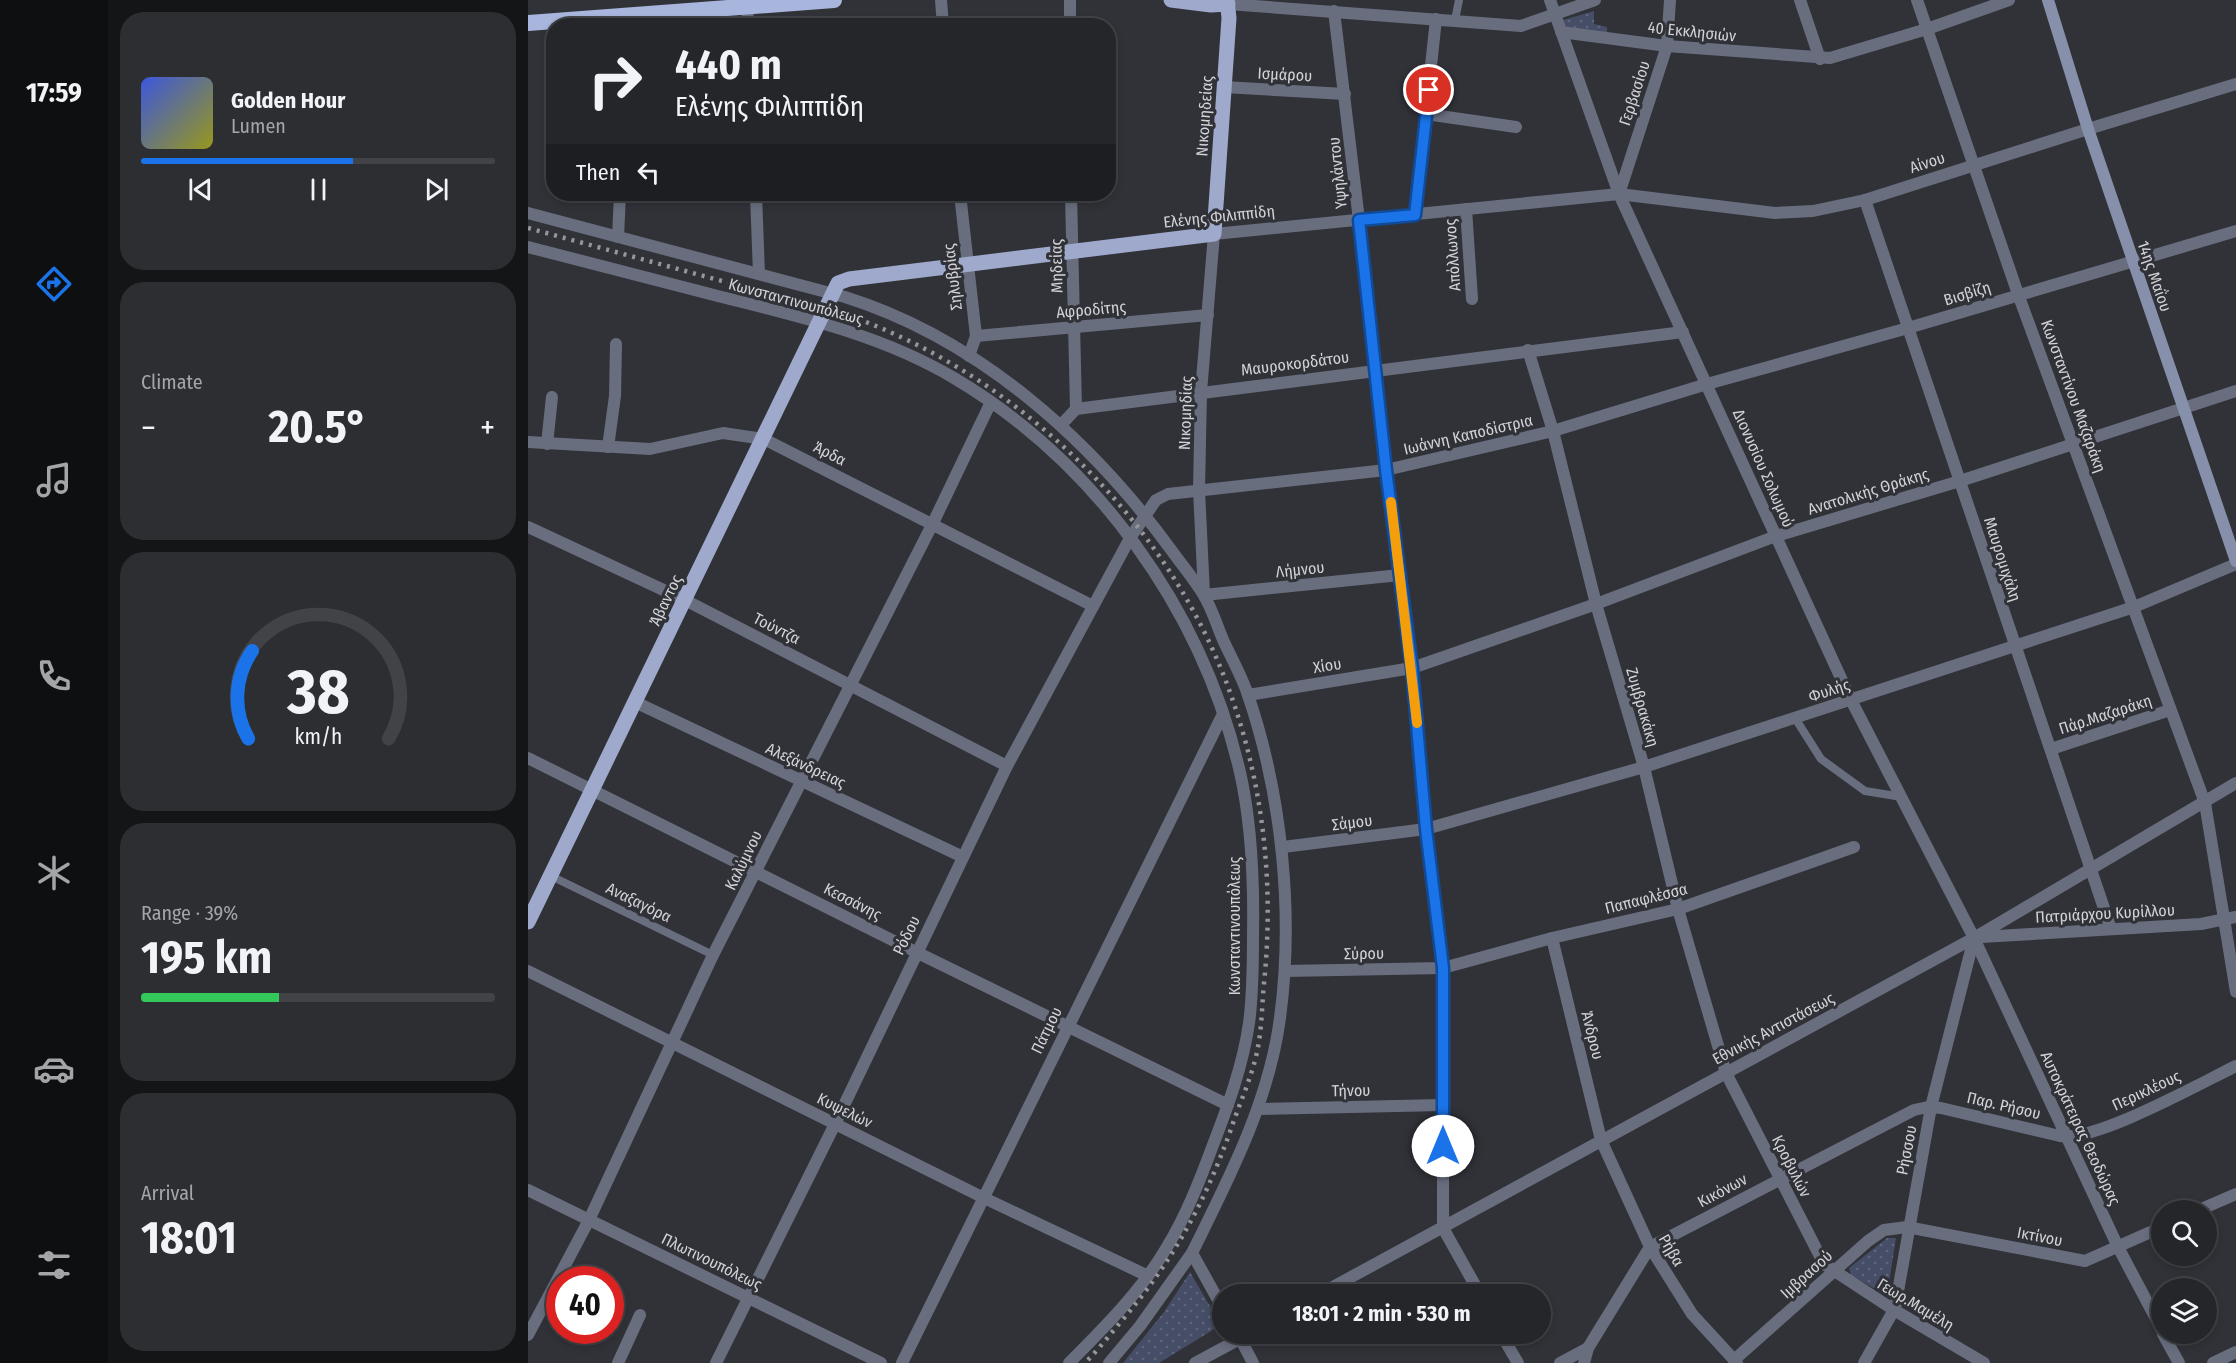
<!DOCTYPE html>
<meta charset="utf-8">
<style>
:root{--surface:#24262a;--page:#2c2e32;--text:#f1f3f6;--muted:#a3a5a8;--line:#414347;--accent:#1a73e8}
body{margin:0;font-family:"Fira Sans Condensed",sans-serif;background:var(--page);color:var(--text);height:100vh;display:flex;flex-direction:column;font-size:22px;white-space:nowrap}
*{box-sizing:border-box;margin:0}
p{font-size:20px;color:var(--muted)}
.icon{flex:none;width:33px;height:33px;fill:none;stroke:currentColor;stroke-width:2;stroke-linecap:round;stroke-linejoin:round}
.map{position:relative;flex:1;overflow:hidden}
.details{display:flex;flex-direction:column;gap:12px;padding:12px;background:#141517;width:420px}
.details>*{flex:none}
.top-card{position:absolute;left:18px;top:18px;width:570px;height:183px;border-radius:24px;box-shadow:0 3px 9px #0003,0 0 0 2px var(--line);background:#24262a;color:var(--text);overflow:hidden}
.controls{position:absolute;left:1623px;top:1200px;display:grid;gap:12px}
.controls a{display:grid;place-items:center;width:66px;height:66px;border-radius:50%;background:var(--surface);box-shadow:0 3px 9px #0003,0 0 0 2px var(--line);font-size:30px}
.speed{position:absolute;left:18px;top:1266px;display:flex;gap:12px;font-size:30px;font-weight:700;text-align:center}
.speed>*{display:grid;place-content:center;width:78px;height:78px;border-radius:50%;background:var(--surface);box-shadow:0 3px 9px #0003,0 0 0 2px var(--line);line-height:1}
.speed .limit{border:9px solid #d22;background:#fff;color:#111}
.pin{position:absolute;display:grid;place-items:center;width:51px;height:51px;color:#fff;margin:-26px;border:3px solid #fff;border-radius:50%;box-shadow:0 2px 6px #0007}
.me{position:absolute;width:66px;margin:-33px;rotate:0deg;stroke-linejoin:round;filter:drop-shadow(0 0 4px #0008)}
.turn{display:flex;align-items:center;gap:21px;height:126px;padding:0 30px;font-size:27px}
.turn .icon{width:78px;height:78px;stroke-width:2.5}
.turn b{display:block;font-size:42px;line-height:51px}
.then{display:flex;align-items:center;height:57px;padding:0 30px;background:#0003;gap:12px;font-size:22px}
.big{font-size:45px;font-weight:700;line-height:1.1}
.details .tile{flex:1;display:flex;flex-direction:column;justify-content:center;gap:9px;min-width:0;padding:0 21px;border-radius:24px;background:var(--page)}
.details .dial{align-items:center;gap:0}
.dial svg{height:156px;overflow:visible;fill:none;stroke:var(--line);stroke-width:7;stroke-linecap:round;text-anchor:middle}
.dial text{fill:var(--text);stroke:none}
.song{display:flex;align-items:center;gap:18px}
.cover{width:72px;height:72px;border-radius:9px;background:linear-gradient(135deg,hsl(230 70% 55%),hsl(60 70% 35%))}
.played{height:6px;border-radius:3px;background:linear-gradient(90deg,var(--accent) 60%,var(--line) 60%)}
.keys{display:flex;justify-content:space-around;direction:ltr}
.heat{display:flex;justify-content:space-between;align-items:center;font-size:33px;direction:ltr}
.charge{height:9px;border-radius:4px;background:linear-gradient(90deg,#34c759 39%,var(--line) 0)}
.trip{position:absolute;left:684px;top:1284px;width:339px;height:60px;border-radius:30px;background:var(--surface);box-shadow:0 3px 9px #0003,0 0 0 2px var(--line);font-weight:700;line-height:60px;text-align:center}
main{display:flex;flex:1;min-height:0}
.tab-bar{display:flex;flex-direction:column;width:108px;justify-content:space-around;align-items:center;background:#0e0f11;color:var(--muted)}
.tab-bar .icon{width:42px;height:42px}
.tab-bar .active{color:var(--accent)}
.tab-bar b{font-size:27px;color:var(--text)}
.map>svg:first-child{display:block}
</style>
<main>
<nav class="tab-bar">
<b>17:59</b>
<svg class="icon active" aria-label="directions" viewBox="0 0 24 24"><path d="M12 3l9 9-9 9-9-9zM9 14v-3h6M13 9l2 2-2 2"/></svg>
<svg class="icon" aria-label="music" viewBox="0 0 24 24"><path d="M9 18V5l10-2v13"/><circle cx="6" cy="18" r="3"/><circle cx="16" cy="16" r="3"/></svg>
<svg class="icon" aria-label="phone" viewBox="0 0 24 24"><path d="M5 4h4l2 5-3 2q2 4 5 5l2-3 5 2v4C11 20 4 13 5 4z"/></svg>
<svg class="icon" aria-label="climate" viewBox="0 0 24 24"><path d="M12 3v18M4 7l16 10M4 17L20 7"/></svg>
<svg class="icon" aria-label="car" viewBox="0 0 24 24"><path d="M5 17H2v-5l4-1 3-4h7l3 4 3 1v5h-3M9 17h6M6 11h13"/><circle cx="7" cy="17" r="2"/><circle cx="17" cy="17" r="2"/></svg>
<svg class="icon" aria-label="filters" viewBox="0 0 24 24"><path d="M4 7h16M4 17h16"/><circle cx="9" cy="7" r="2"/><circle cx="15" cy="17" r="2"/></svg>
</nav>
<section class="details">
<div class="tile">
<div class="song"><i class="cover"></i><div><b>Golden Hour</b><p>Lumen</p></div></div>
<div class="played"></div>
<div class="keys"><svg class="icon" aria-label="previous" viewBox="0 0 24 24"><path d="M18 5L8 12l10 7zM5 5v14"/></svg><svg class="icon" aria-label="pause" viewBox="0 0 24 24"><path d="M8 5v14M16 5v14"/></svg><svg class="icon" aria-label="next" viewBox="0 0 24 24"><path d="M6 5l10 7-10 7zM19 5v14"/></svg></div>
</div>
<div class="tile"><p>Climate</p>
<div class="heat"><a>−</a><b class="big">20.5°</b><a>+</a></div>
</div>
<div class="tile dial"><svg viewBox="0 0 100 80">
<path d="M14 69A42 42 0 1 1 86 69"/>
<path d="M14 69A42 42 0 0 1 16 24" stroke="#1a73e8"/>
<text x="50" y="56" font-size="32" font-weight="700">38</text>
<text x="50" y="72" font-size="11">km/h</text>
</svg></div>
<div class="tile"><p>Range · 39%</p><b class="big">195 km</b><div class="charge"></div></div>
<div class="tile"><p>Arrival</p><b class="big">18:01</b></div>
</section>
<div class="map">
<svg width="1708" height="1363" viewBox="0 0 1708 1363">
<defs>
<pattern id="park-dots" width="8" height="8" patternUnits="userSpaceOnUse" patternTransform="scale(1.5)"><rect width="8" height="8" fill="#454d67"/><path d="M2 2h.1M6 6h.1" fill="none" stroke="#5f667c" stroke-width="1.8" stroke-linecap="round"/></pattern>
</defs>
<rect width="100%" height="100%" fill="#303238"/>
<!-- park -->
<g fill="url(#park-dots)">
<path d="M1066,11v13l13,3v6l-42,-4 -2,-9z"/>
<path d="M1359,1238h9l-9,58 -36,-21 -2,-7z"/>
<path d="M662,1272l31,53 -62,38h-36l41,-51z"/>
</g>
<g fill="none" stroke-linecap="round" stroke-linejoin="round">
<!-- pedestrian -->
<g stroke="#696e7f" stroke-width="8">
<path d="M927,20l4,-20"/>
<path d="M1267,718l26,41 44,32 37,6"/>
<path d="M23,876l162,79"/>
</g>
<!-- minor -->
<g stroke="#696e7f" stroke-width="12">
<path d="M413,0l2,26"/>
<path d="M1272,0l20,59"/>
<path d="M1389,0l101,294 187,509 31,189"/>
<path d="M806,11l25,209"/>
<path d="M542,26v-26"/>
<path d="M696,87l121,7"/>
<path d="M898,114l90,13"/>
<path d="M1560,129l148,-45"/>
<path d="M432,194l16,142 -7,20"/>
<path d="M543,194l5,215"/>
<path d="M1091,194l48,-148 3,-46"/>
<path d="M1337,200l246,729"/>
<path d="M938,209l6,90"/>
<path d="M887,215l21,-196"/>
<path d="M90,237l2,-43"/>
<path d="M0,247c62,16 124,32 186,48 83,21 166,39 240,83 142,84 247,231 285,390 13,54 15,112 14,167 0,29 0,59 -4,88 -6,42 -21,83 -36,122 -13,35 -27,71 -46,102 -25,43 -63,81 -98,116"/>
<path d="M448,336l232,-21"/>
<path d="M1000,350l25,81 43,173 48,163 34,142 48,164 98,191 70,46 90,53"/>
<path d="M1179,384l201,-56 328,-97"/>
<path d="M533,425l15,-16 607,-77"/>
<path d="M0,442l122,7 73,-16 41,6 329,167"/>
<path d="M19,444l5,-47"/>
<path d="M80,447l7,-51 1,-52"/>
<path d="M676,595l196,-20"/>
<path d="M720,695l164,-27 184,-64 180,-68 184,-55 276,-90"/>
<path d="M107,702l328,155"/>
<path d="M1523,749l119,-39"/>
<path d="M755,847l143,-18 218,-62 490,-160 102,-43"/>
<path d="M1024,938l49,202"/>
<path d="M388,952l312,153"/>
<path d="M0,971l454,226 166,79"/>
<path d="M757,971l158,-3 109,-30 126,-29 176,-62"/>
<path d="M731,1109l184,-4"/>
<path d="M0,1190l353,173"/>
<path d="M1671,1210l37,-16"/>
<path d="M0,1335l61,-115 124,-265 220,-432 58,-121"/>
<path d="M712,1338l13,25"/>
<path d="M1206,1360l134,-119 16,-11 23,-3 178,34 77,-34"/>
<path d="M90,1363l22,-48"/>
<path d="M374,1363l321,-649"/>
<path d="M581,1363l31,-37 52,-73"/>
<path d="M1032,1363l28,-15"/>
<path d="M1209,1363l-45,-49 -42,-67 264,-137 14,-3 13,1 119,28c35,6 139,-52 176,-70"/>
<path d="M1336,1363l31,-55 36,-201 43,-169"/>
<path d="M1685,1363l23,-11"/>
</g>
<!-- tertiary -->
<g stroke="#696e7f" stroke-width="12">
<path d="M219,0l1,26"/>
<path d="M1022,0l69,194 232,506 123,238 144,309 44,83"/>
<path d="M700,4l293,22 74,-26"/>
<path d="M1033,32l106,14 163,12 97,-29 82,-29"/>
<path d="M228,194l3,80"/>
<path d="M0,213l317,84c134,42 246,143 327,254 10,14 22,28 31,43 9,14 14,32 21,48 8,17 18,35 24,53 34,100 46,219 32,323 -11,84 -51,160 -88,235l30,54"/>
<path d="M831,220l27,250 26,198 14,161 17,139v260l37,66"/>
<path d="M0,527l157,73 322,166"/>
<path d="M676,594l-5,-104 2,-98 13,-158 405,-40 156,19 38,-2 52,-11 223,-71"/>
<path d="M0,758l388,194"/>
<path d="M1453,937l220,-13 35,-7"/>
<path d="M792,1294l654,-356 262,-155"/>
<path d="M973,1334l17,29"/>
<path d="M1635,1334l16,29"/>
<path d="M188,1363l119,-239 172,-358 123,-228 26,-38 12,-6 218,-24 167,-39 154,-47"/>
<path d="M667,1363l54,-29"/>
<path d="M1056,1363l4,-15 62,-101 -49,-107"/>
</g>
<!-- secondary -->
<path stroke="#8790ab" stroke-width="12" d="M1520,0l40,129 148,432"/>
<!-- primary -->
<g stroke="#9ea9cc" stroke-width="15">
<path d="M643,0l40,5 17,-1"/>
<path d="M0,922l310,-639 11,-4 365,-45 15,-216 -2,-18"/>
</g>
<!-- trunk -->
<path stroke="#a8b5dc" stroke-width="16" d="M0,23l306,-23"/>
<!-- rail -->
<path stroke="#95979b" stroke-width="4.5" stroke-dasharray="3 6" stroke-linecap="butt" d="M0,228l322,88c171,61 323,210 382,382 32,92 42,189 32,285 -2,21 -2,43 -6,64 -5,28 -19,57 -28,85 -28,77 -58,130 -111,192 -11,13 -22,27 -34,39"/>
</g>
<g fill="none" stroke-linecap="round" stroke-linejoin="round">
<!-- route casing -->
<g stroke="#114b97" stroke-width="15">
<path id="route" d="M901,90l-14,125 -56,5 27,250 26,198 14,161 17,139v178"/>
</g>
<!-- route -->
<use href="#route" stroke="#1a73e8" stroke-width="10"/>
<!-- slow -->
<path stroke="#f59e0b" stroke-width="10" d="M863,502l26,221"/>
</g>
<g text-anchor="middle" stroke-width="6" stroke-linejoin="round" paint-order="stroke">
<!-- street labels -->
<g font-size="16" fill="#d2d3d7" stroke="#303238">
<text transform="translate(1164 31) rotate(6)" y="6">40 Εκκλησιών</text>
<text transform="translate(757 74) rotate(3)" y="6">Ισμάρου</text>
<text transform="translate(1106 93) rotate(-72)" y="6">Γερβασίου</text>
<text transform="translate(676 116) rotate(-86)" y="6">Νικομηδείας</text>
<text transform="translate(1399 162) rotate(-18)" y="6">Αίνου</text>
<text transform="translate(809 173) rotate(-96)" y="6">Υψηλάντου</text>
<text transform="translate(691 216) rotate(-6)" y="6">Ελένης Φιλιππίδη</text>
<text transform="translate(924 255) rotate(-94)" y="6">Απόλλωνος</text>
<text transform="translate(528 266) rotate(-91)" y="6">Μηδείας</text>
<text transform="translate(1627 276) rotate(71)" y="6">14ης Μαΐου</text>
<text transform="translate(424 277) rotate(-97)" y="6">Σηλυβρίας</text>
<text transform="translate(1439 293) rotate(-17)" y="6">Βισβίζη</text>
<text transform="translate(268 301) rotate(15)" y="6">Κωνσταντινουπόλεως</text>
<text transform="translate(563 309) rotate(-5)" y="6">Αφροδίτης</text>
<text transform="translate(767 363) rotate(-7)" y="6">Μαυροκορδάτου</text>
<text transform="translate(1546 396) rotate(70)" y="6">Κωνσταντίνου Μαζαράκη</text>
<text transform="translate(657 413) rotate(-88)" y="6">Νικομηδίας</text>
<text transform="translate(940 434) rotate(-13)" y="6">Ιωάννη Καποδίστρια</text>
<text transform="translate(302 453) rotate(27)" y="6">Άρδα</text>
<text transform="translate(1236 468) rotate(66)" y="6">Διονυσίου Σολωμού</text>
<text transform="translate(1340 491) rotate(-17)" y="6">Ανατολικής Θράκης</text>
<text transform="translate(1475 559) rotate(72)" y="6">Μαυρομιχάλη</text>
<text transform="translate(772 569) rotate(-6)" y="6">Λήμνου</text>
<text transform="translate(137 600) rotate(-64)" y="6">Άβαντος</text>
<text transform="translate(249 628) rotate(27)" y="6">Τούντζα</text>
<text transform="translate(799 665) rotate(-9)" y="6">Χίου</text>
<text transform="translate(1301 690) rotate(-18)" y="6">Φυλής</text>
<text transform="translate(1115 707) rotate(74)" y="6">Ζυμβρακάκη</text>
<text transform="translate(1577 714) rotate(-18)" y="6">Πάρ.Μαζαράκη</text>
<text transform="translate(278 765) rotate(25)" y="6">Αλεξάνδρειας</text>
<text transform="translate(824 822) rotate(-7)" y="6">Σάμου</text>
<text transform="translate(215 860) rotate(-64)" y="6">Καλύμνου</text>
<text transform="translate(1118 898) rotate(-14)" y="6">Παπαφλέσσα</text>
<text transform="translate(325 901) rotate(27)" y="6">Κεσσάνης</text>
<text transform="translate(111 902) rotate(26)" y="6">Αναξαγόρα</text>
<text transform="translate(1577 913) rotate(-3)" y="6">Πατριάρχου Κυρίλλου</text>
<text transform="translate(706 926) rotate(-90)" y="6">Κωνσταντινουπόλεως</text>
<text transform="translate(378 935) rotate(-64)" y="6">Ρόδου</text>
<text transform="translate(836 953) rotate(-1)" y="6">Σύρου</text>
<text transform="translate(1245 1028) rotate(-28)" y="6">Εθνικής Αντιστάσεως</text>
<text transform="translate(518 1030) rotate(-64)" y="6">Πάτμου</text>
<text transform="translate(1065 1035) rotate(76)" y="6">Άνδρου</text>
<text transform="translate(823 1090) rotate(-1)" y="6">Τήνου</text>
<text transform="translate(1618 1090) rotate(-25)" y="6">Περικλέους</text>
<text transform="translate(1476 1105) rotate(13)" y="6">Παρ. Ρήσου</text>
<text transform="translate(317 1110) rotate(26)" y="6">Κυψελών</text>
<text transform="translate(1553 1128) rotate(65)" y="6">Αυτοκράτειρας Θεοδώρας</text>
<text transform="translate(1378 1150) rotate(-79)" y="6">Ρήσσου</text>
<text transform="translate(1264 1166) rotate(63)" y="6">Κροβυλών</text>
<text transform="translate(1194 1190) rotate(-28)" y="6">Κικόνων</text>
<text transform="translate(1512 1236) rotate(11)" y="6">Ικτίνου</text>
<text transform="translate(1144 1250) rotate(60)" y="6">Ρήβα</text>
<text transform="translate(184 1261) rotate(26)" y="6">Πλωτινουπόλεως</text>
<text transform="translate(1278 1274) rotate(-42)" y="6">Ιμβρασού</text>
<text transform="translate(1388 1304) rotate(31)" y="6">Γεωρ.Μαμέλη</text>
</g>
</g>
</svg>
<div class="controls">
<a><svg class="icon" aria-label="search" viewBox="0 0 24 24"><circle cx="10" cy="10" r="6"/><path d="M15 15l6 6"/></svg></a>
<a><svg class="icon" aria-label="layers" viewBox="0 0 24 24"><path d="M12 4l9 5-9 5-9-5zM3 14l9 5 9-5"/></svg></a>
</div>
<div class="speed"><div class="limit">40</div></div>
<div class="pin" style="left:901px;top:90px;background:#d93025"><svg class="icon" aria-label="arrive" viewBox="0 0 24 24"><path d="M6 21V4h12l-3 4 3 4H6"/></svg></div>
<svg class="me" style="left:915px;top:1146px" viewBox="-20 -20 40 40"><circle r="19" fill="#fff"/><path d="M0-13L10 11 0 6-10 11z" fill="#1a73e8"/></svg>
<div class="trip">18:01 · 2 min · 530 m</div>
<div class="top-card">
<div class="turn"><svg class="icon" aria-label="right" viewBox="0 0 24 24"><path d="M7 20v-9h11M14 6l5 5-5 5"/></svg><div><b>440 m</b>Ελένης Φιλιππίδη</div></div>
<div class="then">Then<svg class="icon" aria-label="left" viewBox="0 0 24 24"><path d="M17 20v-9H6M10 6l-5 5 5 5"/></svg></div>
</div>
</div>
</main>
